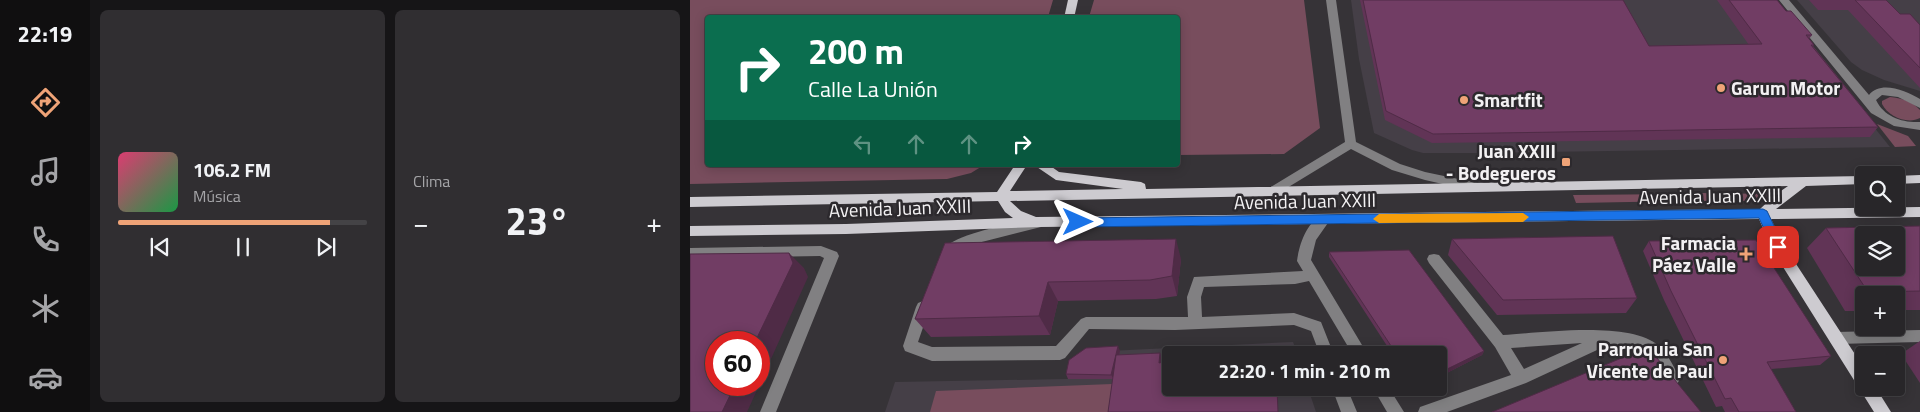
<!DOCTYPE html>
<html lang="es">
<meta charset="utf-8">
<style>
:root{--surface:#282629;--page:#302e31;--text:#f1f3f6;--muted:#a5a5a8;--line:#444346;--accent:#efa377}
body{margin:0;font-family:"Titillium Web",sans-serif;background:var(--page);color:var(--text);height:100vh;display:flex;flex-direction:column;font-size:19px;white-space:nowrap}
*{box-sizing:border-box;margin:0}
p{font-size:16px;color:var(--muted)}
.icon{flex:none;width:28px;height:28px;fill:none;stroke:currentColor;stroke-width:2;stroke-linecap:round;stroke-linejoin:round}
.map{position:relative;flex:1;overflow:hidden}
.sheet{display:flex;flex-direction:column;gap:10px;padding:10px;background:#161517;width:600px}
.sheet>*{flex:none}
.hud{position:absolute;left:15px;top:15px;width:475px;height:152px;border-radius:5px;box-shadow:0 2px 12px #0003,0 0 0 1px var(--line);background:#0b6e4f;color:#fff;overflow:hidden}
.buttons{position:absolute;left:1165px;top:166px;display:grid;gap:10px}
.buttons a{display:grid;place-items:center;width:50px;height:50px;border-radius:5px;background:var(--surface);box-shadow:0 2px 12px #0003,0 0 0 1px var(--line);font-size:25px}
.speed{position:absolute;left:15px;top:331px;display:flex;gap:10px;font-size:25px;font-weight:700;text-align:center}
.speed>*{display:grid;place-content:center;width:65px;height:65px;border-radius:50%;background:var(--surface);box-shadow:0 2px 12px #0003,0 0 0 1px var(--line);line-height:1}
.speed .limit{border:8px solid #d22;background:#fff;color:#111}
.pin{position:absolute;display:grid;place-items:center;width:42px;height:42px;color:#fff;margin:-21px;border-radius:10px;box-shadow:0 2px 8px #0006}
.me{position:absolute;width:55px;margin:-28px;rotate:90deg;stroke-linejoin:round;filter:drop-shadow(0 0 4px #0008)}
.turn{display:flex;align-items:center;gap:18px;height:105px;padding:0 20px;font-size:22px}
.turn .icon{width:65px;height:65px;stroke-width:2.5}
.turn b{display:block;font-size:35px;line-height:42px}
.lanes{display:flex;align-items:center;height:48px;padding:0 20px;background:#0003;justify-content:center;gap:25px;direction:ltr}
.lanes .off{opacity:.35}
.big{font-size:38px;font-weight:700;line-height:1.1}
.sheet .card{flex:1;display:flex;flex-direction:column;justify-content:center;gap:8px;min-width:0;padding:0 18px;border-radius:8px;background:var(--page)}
.song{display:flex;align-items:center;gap:15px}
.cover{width:60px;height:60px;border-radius:8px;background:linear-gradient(135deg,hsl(340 70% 55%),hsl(140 70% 35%))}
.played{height:5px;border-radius:2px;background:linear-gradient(90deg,var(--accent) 85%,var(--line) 85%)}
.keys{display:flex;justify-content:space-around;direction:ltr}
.heat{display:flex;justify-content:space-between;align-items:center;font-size:28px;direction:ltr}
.sheet .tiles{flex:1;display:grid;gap:10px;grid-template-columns:repeat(2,1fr)}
.trip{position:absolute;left:472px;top:346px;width:285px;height:50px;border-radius:5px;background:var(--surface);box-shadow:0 2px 12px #0003,0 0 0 1px var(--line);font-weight:700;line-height:50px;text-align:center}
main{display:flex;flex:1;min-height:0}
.dock{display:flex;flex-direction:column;width:90px;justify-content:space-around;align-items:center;background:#100f10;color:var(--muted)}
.dock .icon{width:35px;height:35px}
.dock .selected{color:var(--accent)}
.dock b{font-size:22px;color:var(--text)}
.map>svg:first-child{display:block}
</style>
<main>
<nav class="dock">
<b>22:19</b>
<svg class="icon selected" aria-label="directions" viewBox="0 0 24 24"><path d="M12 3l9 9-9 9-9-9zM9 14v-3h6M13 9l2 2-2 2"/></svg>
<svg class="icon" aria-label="music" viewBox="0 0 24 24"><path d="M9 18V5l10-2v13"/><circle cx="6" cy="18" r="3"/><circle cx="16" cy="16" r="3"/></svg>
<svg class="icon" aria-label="phone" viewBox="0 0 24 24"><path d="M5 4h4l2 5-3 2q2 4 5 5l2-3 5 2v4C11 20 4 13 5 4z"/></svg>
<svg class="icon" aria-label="climate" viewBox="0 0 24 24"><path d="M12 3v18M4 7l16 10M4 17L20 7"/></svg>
<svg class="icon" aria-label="car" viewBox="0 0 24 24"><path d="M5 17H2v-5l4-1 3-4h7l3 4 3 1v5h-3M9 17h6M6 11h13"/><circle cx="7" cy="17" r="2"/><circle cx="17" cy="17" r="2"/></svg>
</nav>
<section class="sheet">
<div class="tiles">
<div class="card">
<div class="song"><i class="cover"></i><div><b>106.2 FM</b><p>Música</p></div></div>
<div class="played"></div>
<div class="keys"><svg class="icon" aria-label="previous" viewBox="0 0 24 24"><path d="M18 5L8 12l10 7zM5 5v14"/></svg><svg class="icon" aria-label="pause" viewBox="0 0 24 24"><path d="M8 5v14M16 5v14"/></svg><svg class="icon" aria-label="next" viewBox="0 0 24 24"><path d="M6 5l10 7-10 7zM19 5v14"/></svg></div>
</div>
<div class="card"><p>Clima</p>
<div class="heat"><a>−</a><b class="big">23°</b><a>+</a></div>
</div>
</div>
</section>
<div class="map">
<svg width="1230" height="412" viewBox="0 0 1230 412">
<rect width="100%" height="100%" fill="#363337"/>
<!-- built -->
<g fill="#453f47">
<path d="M661,0h421l118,147 -409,6h-58l-11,-3 -38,-17 -15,-74z"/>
<path d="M1107,0h123v91l-36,-11 -22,-10 -11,-8z"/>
<path d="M603,342l5,13h-127v33h137l8,24h-431l10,-30 173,-3 3,-15 17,-12z"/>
</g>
<!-- green -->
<g fill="#784d5d">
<path d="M0,0h363l-5,17 -340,1v147h276l-13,8 -24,6 -257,5z"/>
<path d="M404,0h210l16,128 -36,26 -106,1v-137l-89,-1z"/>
<path d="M1200,97c11,1 22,4 30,13v8c-13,7 -32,-2 -38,-14v-3z"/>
<path d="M1187,124l31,12 8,10 -21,1z"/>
<path d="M1010,193l70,1 -7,7h-59z"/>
<path d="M989,194l4,7 -107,2 -3,-8z"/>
<path d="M422,384l-4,28h-178l6,-21z"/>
</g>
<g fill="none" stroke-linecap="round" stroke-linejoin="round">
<!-- minor -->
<g fill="#818082" fill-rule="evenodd">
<path d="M636,0h10l20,142 44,22 25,8 57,12 2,3 -2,3 -4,2 -53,-12 -33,-10 -41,-21 -74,45h-8l-2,-3 2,-3 76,-46z"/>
<path d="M1089,0h10l80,95c12,-15 37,-4 51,4v9l-22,-11 -16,-2 -6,5c8,17 27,23 44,22v8l-26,-4 -23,-13z"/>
<path d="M634,215l4,1 2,4 -14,20 -5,20 57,95h-15l-44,-74 -14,3 -91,3 -3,10 1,20 92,-4 27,9 13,33h-14l-9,-24 -17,-6 -119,5 -86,-1 -24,29 -5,2 -128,1 -27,-10 -2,-5 13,-39 2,-4 5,-2 5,2 2,4 -12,35 14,5 124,-1 25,-27 5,-2h102l-1,-20 7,-20 109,-6 -6,-10c2,-16 10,-41 27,-46z"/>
<path d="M346,218l5,1 1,4 -1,4 -75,19 -17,10 -5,-1 -2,-4c9,-17 74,-28 94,-33z"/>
<path d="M131,246l16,6 2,4 -63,156h-16l64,-154 -4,-2 -130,2v-10z"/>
<path d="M744,254l5,1 64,80c37,-2 128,-15 156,11 9,8 16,23 21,33l-3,5 -5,2 -5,-2 -19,-29 -10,-6 -28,-5 -84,39 -79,29h-29l2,-5 91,-32 -16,-28 -66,-84 -2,-4 2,-4zM892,343l-58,26 -13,-21z"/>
<path d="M1230,330v12l-84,2 -5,-1 -2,-5 2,-5 5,-1z"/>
<path d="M642,388h15l10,24h-16z"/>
<path d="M683,388h16l15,24h-17z"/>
</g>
<!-- major -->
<g fill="#cdcbd0" fill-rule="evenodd">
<path d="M378,0h10l-4,18h-10z"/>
<path d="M325,165h12l-17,26 113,-2 -67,-9 -22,-15h15l10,7 82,10 4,2 1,5 718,-13v8l-58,2 -30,23 144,-2v10l-149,2 12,25 81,124v20h12l15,24h-17l-101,-161 -14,-32 -719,8 -194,7 -156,2v-10l156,-2 167,-6 -8,-6 -7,-11 -308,6v-10l307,-5zM1098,186l-13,9 -15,14 -724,8 -15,-6 -11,-10z"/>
<path d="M1230,175v8l-24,1v-8z"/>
</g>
</g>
<!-- wall -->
<g fill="#613456">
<path d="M670,0h263l26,46 100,-1 -32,-45h60l9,11 26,24 -3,4 5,6 -1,1 65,81 -8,10 -438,6 -47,-23z"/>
<path d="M1119,0h77l14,14 20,11v63l-72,-78h-30z"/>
<path d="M1230,226v84h-24v-15h-32v16h-19l-38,-63 19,-20z"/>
<path d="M762,239l185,59 -11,15 -129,2 -49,-60z"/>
<path d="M959,241l182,115 -11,9 -49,4 25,43h-71l-3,-6 -6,1 -52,-107 -21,-49z"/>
<path d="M255,243l236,16 -4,37 -21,3 -98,2 -8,34 -119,2 -16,-18z"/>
<path d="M639,252l155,99 -2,4 -43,22v-22h-46l-64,-98z"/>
<path d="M1230,341v42l-19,-29z"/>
<path d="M430,351l-7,28h-45l-2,-5z"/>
</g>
<!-- shaded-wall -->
<g fill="#4f2b46">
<path d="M486,239l5,20 -4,37 -5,-20z"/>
<path d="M99,253l15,15 4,9 -61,135h-25l13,-27h24v-43h-4z"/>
<path d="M358,282l10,19 -8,34 -11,-19z"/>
<path d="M428,346l2,5 -6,28 -3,-4z"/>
<path d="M794,351l-2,4 -43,22v-4z"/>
<path d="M470,353l4,12 -5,-2z"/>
</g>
<!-- building -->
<g fill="#713d64" stroke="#4f2b46" fill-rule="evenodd">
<path d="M673,0h260l26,46 113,-2 -33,-44h48l9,11h5l21,24h-6l8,10h-3l67,82 -445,7 -47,-23z"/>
<path d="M1165,0h31l14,14h10l10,11v43z"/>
<path d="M1230,226v65l-52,1 -42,-64zM1174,235h32v33h-32z"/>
<path d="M923,236l24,62 -134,2 -51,-61z"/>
<path d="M486,239l-4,37 -22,4 -102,2 -9,34 -124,3 30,-76z"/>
<path d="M1066,240l75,116 -64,6 29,50h-57l-8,-14 -6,1 -54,-108 -22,-50z"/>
<path d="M719,250l75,101 -45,22v-18h-42l-68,-103z"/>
<path d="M99,253l4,10 -38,79h-39v43h19l-13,27h-32v-158z"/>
<path d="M428,346l-7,29 -45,-1 3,-14 17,-12z"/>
<path d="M563,347v8h-41l1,-6z"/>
<path d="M958,347l53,65h-209z"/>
<path d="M470,353l-1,10 12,-3v28h106l1,24h-170l8,-57z"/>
</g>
<!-- route -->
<path fill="#1a73e8" stroke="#114b97" d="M1073,209l4,2 17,36 -2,3h-8l-15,-32 -681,9 -5,-5 5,-4z"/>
<!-- slow -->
<path fill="#f59e0b" d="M833,213l6,4 -6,5 -144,1 -6,-4 6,-5z"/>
<!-- markers -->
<g fill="#efa377" stroke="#2c292d" stroke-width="2">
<circle cx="1031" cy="88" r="5"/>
<circle cx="774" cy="100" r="5"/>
<rect x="871" y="157" width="10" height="10" rx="2.5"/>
<path d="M1053.5 246.5h5v5h5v5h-5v5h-5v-5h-5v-5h5z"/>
<circle cx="1033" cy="360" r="5"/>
</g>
<g text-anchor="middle" stroke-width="5" stroke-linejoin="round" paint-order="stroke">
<!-- poi labels -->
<g font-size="19" font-weight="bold" fill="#f3f1f3" stroke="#2c292d" text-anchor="end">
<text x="1041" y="95" text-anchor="start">Garum Motor</text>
<text x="784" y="107" text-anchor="start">Smartfit</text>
<text x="866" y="158">Juan XXIII<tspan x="866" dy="22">- Bodegueros</tspan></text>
<text x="1046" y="250">Farmacia<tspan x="1046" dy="22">Páez Valle</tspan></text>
<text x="1023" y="356">Parroquia San<tspan x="1023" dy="22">Vicente de Paul</tspan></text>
</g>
<!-- street labels -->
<g font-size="19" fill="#f3f1f3" stroke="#2c292d">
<text transform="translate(1020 196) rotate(-1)" y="7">Avenida Juan XXIII</text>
<text transform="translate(615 201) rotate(-1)" y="7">Avenida Juan XXIII</text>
<text transform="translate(210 208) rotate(-2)" y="7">Avenida Juan XXIII</text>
</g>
</g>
</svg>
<div class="buttons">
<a><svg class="icon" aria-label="search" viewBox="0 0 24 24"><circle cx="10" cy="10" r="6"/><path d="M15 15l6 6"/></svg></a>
<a><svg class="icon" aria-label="layers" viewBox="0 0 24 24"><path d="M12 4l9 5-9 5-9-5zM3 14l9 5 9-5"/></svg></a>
<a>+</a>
<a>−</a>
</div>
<div class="speed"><div class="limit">60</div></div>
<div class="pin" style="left:1088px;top:247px;background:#d93025"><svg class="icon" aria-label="arrive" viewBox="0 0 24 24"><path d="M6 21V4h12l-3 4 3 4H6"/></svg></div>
<svg class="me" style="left:388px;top:222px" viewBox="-20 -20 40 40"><path d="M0-17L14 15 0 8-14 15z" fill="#1a73e8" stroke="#fff" stroke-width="4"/></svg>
<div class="trip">22:20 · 1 min · 210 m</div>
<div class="hud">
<div class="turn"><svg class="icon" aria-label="right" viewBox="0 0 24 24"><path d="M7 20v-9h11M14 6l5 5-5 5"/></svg><div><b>200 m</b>Calle La Unión</div></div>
<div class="lanes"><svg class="icon off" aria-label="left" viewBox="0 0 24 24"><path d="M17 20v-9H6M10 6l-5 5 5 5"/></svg><svg class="icon off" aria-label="ahead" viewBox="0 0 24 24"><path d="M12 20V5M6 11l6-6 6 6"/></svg><svg class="icon off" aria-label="ahead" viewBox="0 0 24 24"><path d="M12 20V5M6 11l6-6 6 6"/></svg><svg class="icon" aria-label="right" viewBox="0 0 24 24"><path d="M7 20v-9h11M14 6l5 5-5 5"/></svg></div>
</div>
</div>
</main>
